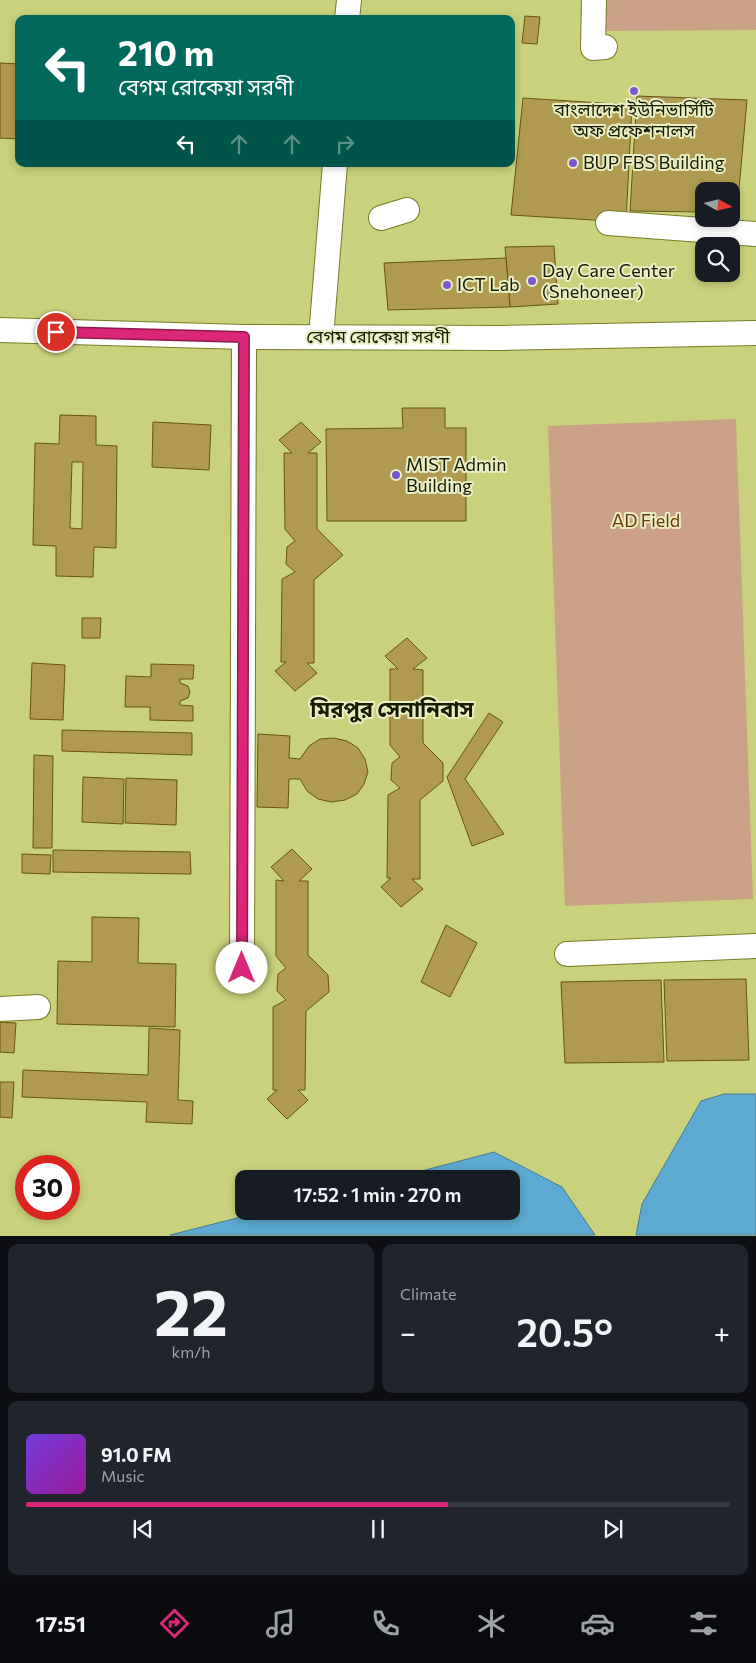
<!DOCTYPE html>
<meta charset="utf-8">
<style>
:root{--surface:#171b24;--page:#20242c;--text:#f1f3f6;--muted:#9ea1a6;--line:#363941;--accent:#db2777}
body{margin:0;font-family:Commissioner,"Noto Sans Bengali",sans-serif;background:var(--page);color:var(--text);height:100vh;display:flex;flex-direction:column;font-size:19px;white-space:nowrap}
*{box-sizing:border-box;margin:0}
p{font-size:16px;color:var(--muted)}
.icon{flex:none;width:28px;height:28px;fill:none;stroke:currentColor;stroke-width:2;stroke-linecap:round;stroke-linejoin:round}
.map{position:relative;height:1236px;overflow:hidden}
.sheet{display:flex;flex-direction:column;gap:8px;padding:8px;background:#0d0f14;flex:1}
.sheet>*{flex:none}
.banner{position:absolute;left:15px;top:15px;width:500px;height:152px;border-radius:10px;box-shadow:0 2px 8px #0003;background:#00695c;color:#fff;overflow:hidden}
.needle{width:32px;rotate:98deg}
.fabs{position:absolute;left:695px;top:182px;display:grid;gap:10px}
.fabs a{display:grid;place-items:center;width:45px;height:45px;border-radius:10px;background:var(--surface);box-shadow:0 2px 8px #0003;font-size:25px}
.speed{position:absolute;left:15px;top:1155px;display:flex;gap:10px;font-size:25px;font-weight:700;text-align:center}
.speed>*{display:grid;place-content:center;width:65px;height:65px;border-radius:50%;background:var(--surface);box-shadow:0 2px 8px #0003;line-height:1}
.speed .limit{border:8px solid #d22;background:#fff;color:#111}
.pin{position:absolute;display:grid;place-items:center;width:42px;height:42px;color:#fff;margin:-21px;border:2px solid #fff;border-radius:50%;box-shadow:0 1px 5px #0007}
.me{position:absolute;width:55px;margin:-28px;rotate:0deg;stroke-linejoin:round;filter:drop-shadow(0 0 4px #0008)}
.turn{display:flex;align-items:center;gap:18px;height:105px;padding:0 20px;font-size:22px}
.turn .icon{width:65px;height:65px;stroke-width:2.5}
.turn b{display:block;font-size:35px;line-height:42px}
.lanes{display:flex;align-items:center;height:48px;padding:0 20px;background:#0003;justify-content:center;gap:25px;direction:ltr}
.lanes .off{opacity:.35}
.big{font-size:38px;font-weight:600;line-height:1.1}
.sheet .widget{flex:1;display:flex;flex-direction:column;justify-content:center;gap:8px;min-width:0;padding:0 18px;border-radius:10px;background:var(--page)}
.sheet .dial{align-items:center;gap:0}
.dial b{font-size:65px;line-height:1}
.song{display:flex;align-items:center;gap:15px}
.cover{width:60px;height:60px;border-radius:8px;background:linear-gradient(135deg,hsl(260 70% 55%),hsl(300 70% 35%))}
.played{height:5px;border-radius:2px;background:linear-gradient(90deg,var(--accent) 60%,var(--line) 60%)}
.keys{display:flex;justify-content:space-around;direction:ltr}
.heat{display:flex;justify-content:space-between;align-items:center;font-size:28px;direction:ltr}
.sheet .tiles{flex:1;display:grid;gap:8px;grid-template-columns:1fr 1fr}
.widget:last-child{grid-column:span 2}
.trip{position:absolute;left:235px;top:1170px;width:285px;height:50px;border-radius:10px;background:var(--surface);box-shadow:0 2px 8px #0003;font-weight:600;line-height:50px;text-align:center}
.dock{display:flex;height:80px;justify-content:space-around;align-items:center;background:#090b0e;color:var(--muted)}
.dock .icon{width:35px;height:35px}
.dock .on{color:var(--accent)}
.dock b{font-size:22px;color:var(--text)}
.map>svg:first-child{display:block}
</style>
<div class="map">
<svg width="756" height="1236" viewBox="0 0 756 1236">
<rect width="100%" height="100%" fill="#c9d17c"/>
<!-- green -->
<g fill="#cba288">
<path d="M600,0h156v30l-157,1z"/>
<path d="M736,419l17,480 -188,7 -17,-480z"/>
</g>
<!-- water -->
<g fill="#5ca9d1" stroke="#487e92">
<path d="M724,1094h32v141h-120l6,-31 59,-103z"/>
<path d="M494,1152l68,35 33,48h-425l95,-24h246v-32h-120z"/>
</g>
<!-- building -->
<g fill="#b09a51" stroke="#675510" fill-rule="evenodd">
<path d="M525,16l15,1 -3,27 -15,-1z"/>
<path d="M0,63l19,1v75l-19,-1z"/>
<path d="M637,96l110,4 -10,111h-6v-20h-27v21l-74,-1z"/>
<path d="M523,98l109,7 -6,117 -115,-7z"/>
<path d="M554,246l4,58 -48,3 -5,-60z"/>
<path d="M506,258l4,49 -122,3 -4,-47z"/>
<path d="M402,408h43v20h21v93h-139l-1,-92 77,-1z"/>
<path d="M60,415l36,1v29l21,1 -1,102 -22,-1 -1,30 -37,-1v-30l-23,-1 2,-102 24,1zM72,462h11l-1,67 -12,-1z"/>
<path d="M153,422l58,3 -2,45 -57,-3z"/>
<path d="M301,422l20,20 -13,11h9v76l26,26 -29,25v83h-7l10,10 -22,18 -20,-20 11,-9h-5l1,-83 13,-7 -9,-8 1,-17 8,-6 -10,-12 -1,-76h8l-13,-13z"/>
<path d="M82,618h19l-1,20h-18z"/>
<path d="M407,638l20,20 -14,11 10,1v73l20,20v18l-23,19v79h-8l11,10 -22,18 -20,-20 10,-9h-4l1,-83 12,-7 -9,-8 1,-17 8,-6 -10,-12v-76h8l-13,-13z"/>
<path d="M32,663l33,2 -2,55 -33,-1z"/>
<path d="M151,664l43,1 -1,14h-13v4l8,3 2,6 -2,6 -8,3v4l13,1v15l-43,-1v-13h-25l1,-31 25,1z"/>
<path d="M489,713l14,9 -38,57 39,55 -32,12 -25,-69z"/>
<path d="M62,730l130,3v22l-130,-4z"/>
<path d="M258,734l32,2 -1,22 11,1 9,-13 11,-7 14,-1 13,3 11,7 7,11 3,13 -4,12 -7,10 -12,6 -14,2 -13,-3 -11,-8 -7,-12h-11l-1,29 -31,-1z"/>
<path d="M34,755l19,1 -1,92h-19z"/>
<path d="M83,777l41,2 -1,45 -41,-2z"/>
<path d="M126,778l51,2 -1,45 -51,-2z"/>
<path d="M292,849l20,20 -13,12h9v74l20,20 1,17 -23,19 -1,79h-7l10,10 -21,19 -20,-20 10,-9h-4v-83l13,-7 -9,-9 1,-17 8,-6 -10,-12v-76l8,1 -13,-14z"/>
<path d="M53,850l137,2 1,22 -138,-2z"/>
<path d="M22,854l29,1 -1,19 -28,-1z"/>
<path d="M92,917l47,1 -1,45 38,1 -1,63 -118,-3 1,-63 34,1z"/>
<path d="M446,925l31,18 -27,54 -29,-15z"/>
<path d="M746,979l3,81 -82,1 -3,-81z"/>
<path d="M661,980l3,82 -99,1 -4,-81z"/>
<path d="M0,1022l16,1 -2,30 -14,-1z"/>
<path d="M149,1028l31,2 -2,70 15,1 -1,23 -46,-2 1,-20 -125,-5 1,-27 125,5z"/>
<path d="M0,1082h14l-2,36 -12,-1z"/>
</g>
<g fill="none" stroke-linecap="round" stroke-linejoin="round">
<!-- minor casing -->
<g stroke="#767b25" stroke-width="26">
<g id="minor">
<path d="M594,0l-1,48 12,-1"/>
<path d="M347,19l2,-19"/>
<path d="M381,218l26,-8"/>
<path d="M608,223l148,11"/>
<path d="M0,330l244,7 257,1 255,-5"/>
<path d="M321,337l14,-173"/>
<path d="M567,954l189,-8"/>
<path d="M242,968l2,-631"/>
<path d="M0,1009l38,-2"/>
</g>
</g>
<!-- minor -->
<use href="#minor" stroke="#fff" stroke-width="24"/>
</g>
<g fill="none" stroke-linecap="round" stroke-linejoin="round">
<!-- route casing -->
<g stroke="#8e194d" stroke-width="12">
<path id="route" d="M56,332l188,5 -2,631"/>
</g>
<!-- route -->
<use href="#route" stroke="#db2777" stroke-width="9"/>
</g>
<!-- markers -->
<g fill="#7a57d1" stroke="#e9eec5" stroke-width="2">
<circle cx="634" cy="91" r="5"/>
<circle cx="573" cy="163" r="5"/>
<circle cx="532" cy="281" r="5"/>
<circle cx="447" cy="285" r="5"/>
<circle cx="396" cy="475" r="5"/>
</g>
<g text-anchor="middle" stroke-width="4" stroke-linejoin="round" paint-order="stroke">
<!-- poi labels -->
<g font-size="18" fill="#191b00" stroke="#e9eec5" text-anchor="start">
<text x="634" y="116" text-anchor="middle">বাংলাদেশ ইউনিভার্সিটি<tspan x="634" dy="21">অফ প্রফেশনালস</tspan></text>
<text x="583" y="169">BUP FBS Building</text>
<text x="542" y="277">Day Care Center<tspan x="542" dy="21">(Snehoneer)</tspan></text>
<text x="457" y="291">ICT Lab</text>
<text x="406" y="471">MIST Admin<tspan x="406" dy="21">Building</tspan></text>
</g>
<!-- street labels -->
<g font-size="18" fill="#191b00" stroke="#e9eec5">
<text x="378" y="343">বেগম রোকেয়া সরণী</text>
</g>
<!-- park labels -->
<g font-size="18" fill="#703501" stroke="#e9eec5">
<text x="646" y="527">AD Field</text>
</g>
<!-- district labels -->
<g font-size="22" font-weight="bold" fill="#191b00" stroke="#e9eec5">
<text x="392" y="717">মিরপুর সেনানিবাস</text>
</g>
</g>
</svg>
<div class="fabs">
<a><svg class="needle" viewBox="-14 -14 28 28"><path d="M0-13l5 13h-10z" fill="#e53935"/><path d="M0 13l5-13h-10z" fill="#9ea1a6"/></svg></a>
<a><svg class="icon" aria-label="search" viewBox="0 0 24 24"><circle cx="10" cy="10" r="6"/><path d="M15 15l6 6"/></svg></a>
</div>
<div class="speed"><div class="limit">30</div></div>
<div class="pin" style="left:56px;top:332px;background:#d93025"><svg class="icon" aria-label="arrive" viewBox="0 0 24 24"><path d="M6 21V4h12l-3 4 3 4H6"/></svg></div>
<svg class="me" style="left:242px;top:968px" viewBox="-20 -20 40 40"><circle r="19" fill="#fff"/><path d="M0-13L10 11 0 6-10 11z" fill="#db2777"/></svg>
<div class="trip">17:52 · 1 min · 270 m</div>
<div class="banner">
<div class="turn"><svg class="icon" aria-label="left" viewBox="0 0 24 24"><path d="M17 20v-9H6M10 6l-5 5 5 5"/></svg><div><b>210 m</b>বেগম রোকেয়া সরণী</div></div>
<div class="lanes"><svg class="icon" aria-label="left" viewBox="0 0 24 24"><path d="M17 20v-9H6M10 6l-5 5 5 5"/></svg><svg class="icon off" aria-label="ahead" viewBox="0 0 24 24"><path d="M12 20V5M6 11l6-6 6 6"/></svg><svg class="icon off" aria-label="ahead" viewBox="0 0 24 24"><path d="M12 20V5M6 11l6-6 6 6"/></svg><svg class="icon off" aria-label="right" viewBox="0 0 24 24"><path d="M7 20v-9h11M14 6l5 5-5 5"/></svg></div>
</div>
</div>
<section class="sheet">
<div class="tiles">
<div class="widget dial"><b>22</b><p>km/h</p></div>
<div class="widget"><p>Climate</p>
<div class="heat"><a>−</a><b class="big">20.5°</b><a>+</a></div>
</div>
<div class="widget">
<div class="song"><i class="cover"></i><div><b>91.0 FM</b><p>Music</p></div></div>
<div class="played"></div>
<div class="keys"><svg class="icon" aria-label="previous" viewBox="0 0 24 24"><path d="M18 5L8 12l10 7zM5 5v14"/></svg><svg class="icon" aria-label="pause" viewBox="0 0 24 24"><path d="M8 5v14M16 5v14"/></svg><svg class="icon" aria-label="next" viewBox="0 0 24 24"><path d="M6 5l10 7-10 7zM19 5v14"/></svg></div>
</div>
</div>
</section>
<nav class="dock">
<b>17:51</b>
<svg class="icon on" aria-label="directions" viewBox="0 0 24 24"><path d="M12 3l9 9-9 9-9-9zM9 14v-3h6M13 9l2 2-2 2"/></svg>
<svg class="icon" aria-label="music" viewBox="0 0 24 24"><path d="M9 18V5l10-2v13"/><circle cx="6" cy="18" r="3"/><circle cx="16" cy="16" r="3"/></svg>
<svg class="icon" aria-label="phone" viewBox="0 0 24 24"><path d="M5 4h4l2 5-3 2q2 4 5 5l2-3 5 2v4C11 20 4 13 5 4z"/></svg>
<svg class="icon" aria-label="climate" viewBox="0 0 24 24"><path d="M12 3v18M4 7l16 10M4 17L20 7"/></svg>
<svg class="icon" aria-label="car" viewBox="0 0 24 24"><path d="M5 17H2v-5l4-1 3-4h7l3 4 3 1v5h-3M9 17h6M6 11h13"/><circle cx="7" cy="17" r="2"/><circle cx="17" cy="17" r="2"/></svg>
<svg class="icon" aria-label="filters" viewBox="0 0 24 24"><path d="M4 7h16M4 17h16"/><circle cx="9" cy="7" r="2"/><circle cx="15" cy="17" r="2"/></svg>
</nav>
